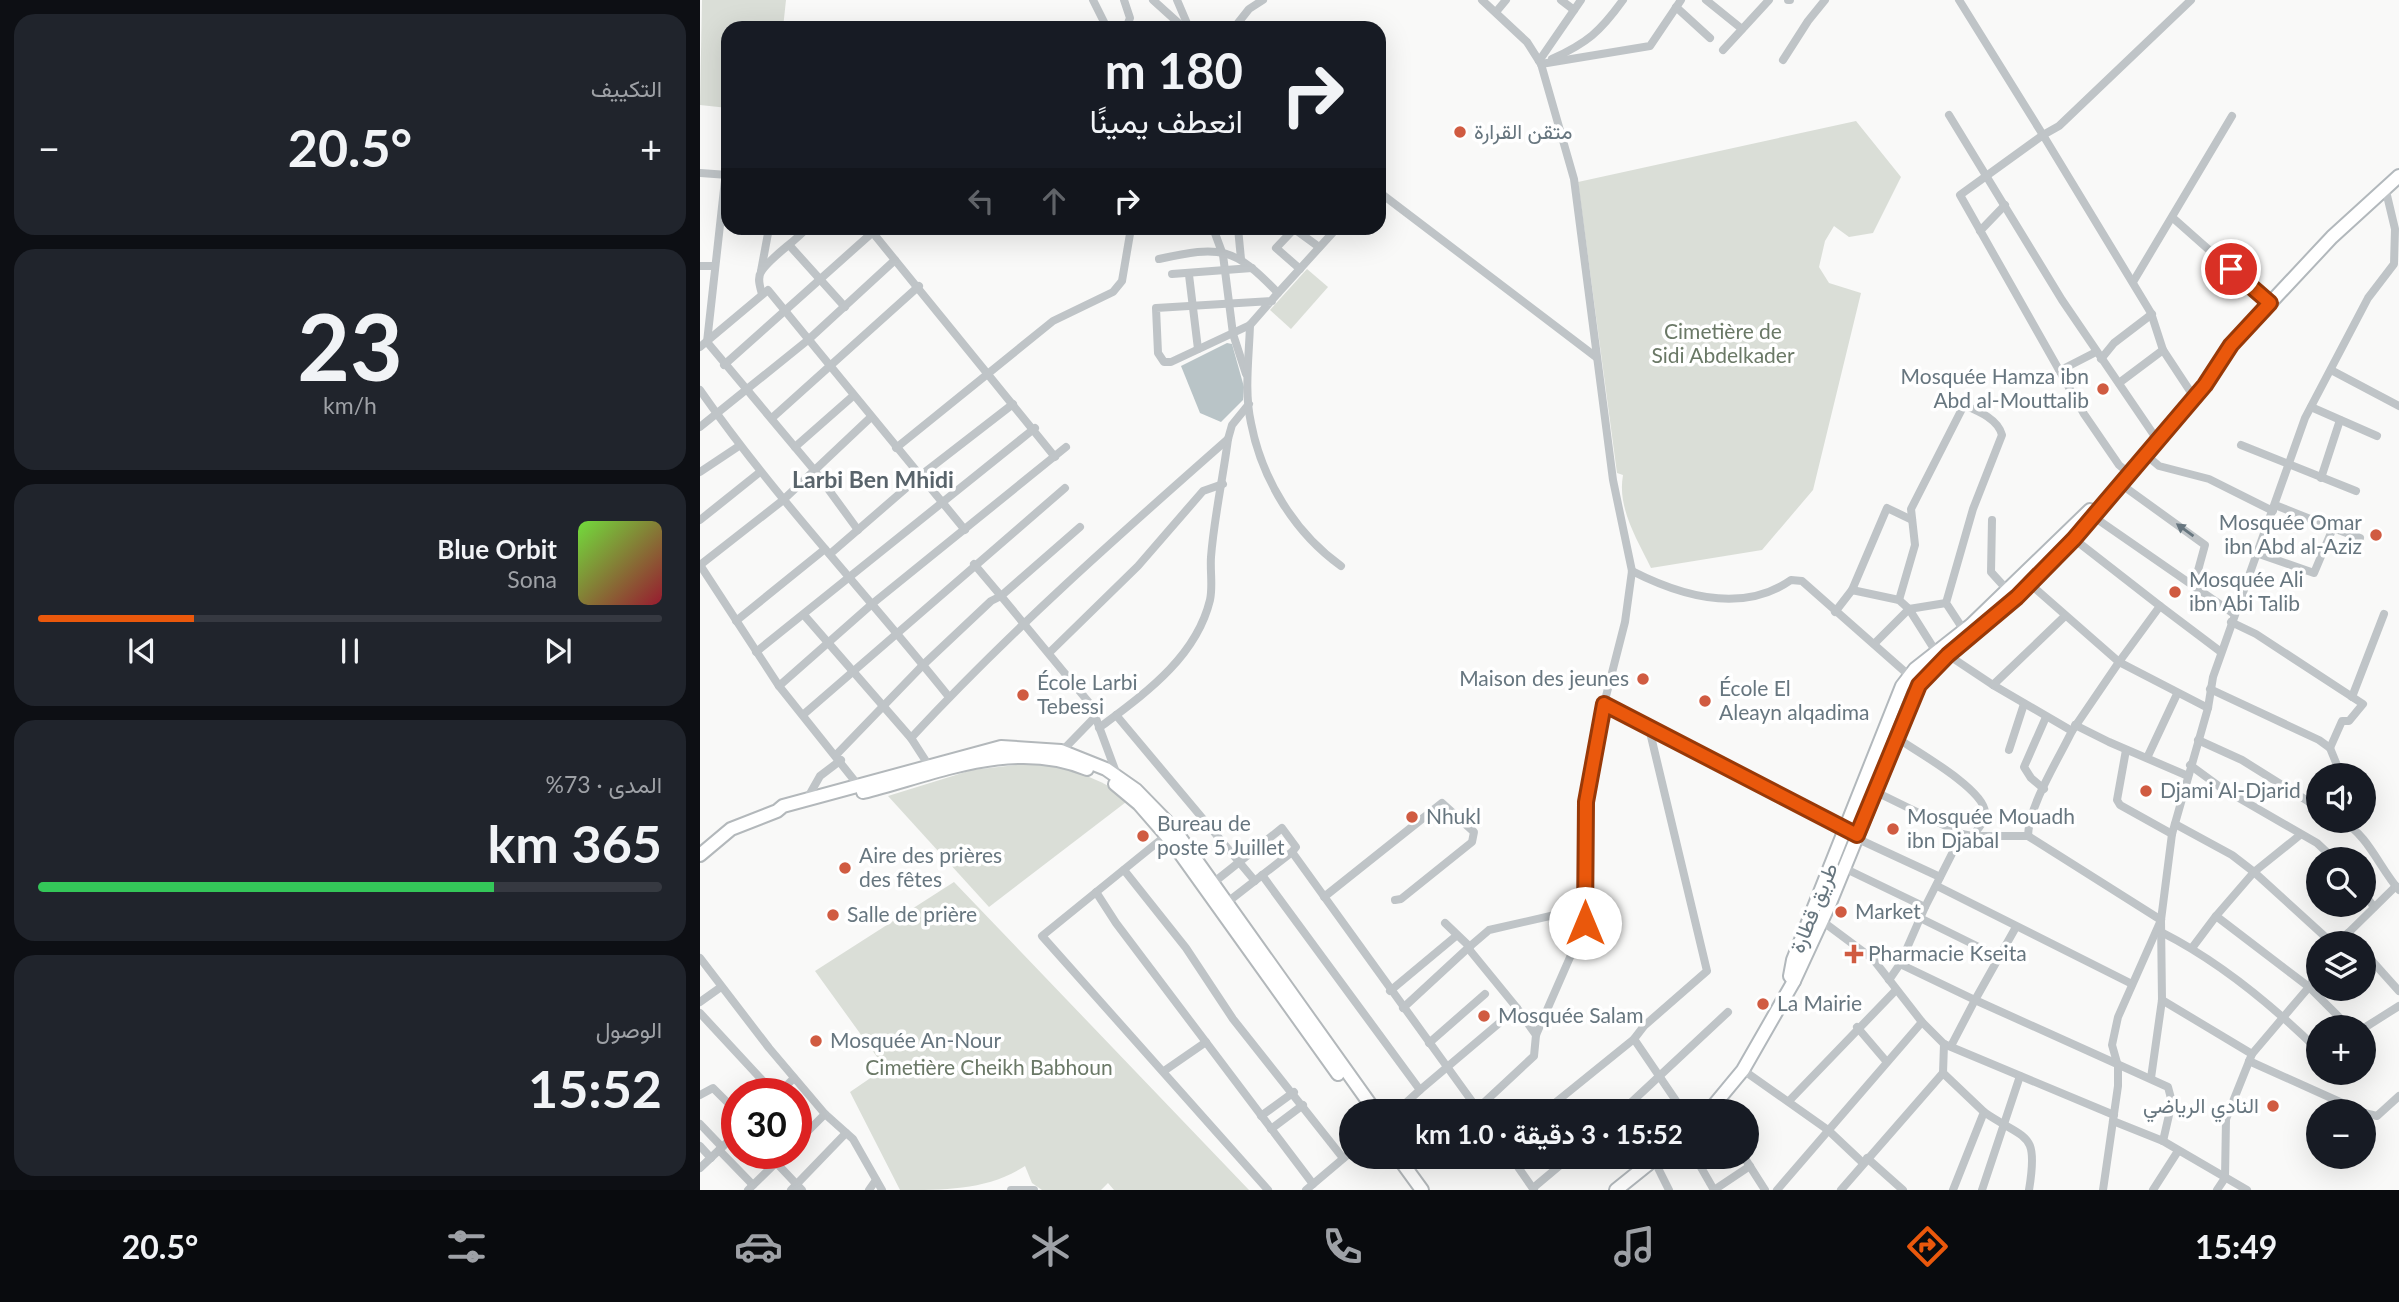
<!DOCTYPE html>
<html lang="ar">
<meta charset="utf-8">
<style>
:root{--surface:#171b24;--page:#20242c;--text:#f1f3f6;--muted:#9ea1a6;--line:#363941;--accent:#ea580c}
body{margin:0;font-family:Lato,Vazirmatn,sans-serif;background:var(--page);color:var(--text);direction:rtl;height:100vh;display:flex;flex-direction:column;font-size:26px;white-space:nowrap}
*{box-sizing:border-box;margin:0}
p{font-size:23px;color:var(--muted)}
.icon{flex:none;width:38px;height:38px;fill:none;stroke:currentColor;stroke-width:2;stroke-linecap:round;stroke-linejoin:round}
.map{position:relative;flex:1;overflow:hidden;direction:ltr}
.sheet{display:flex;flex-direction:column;gap:14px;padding:14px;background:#0d0f14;width:700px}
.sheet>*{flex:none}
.guide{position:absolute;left:21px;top:21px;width:665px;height:214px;border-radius:21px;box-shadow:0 7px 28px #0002;direction:rtl;background:#171b24;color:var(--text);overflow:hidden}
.fabs{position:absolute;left:1606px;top:763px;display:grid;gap:14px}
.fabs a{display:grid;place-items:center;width:70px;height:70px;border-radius:50%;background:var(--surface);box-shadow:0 7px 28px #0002;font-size:35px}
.speed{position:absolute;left:21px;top:1078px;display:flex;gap:14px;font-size:35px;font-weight:700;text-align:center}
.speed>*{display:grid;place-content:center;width:91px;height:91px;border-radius:50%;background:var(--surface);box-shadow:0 7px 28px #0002;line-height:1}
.speed .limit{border:10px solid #d22;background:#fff;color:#111}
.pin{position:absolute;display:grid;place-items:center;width:60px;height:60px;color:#fff;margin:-30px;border:4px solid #fff;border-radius:50%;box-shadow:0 2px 7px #0007}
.me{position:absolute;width:77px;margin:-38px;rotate:0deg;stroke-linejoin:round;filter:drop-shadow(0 0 5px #0008)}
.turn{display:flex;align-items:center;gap:24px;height:147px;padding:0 28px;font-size:32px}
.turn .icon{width:91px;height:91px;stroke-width:2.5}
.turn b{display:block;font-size:49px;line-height:60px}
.lanes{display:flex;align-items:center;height:66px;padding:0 28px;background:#0003;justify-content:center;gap:35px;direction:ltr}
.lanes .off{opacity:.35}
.big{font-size:52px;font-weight:700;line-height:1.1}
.sheet .card{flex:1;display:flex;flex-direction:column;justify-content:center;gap:10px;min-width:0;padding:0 24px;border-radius:21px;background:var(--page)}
.sheet .dial{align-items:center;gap:0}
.dial b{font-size:91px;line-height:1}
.song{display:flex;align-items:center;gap:21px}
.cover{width:84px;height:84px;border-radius:10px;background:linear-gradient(135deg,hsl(100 70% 55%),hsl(350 70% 35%))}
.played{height:7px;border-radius:4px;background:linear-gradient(90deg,var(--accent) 25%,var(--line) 25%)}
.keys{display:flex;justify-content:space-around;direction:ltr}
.heat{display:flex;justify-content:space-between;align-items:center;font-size:38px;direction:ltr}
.charge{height:10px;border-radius:5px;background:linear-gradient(90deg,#34c759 73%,var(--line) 0)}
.trip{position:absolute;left:639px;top:1099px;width:420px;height:70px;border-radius:35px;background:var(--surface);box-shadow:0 7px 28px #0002;font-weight:700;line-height:70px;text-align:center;direction:rtl}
.tab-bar{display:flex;height:112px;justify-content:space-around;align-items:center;background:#090b0e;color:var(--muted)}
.tab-bar .icon{width:49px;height:49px}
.tab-bar .selected{color:var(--accent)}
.tab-bar b{font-size:32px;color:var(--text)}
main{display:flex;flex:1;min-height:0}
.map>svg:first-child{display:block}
</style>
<main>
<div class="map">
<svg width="1699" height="1190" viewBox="0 0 1699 1190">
<rect width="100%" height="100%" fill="#f9f9f8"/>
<!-- green -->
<g fill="#daded7">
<path d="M2,0h84l-3,28h-55v80l-28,-3z"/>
<path d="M1156,121l45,56 -28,56 -24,4 -15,-11 -9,15 -6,26 10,16 32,10 -48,197 -51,60 -111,18c-14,-29 -34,-60 -28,-93l-6,-2 -39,-291z"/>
<path d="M607,269l21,18 -37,42 -21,-19z"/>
<path d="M334,763c36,5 65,15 96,36l-141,108 -101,-111 84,-26z"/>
<path d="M254,882l295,308h-135l-6,-7 -7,7h-59l-10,-7 -7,-17c-37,24 -78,24 -125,24l-50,-98 35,-24 -70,-97z"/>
</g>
<!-- water -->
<path fill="#b9c4c7" d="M527,343l5,1 12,43 -1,13 -22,22 -21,-9 -19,-47z"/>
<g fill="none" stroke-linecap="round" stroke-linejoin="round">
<!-- secondary casing -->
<g stroke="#b2b8bc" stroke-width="16">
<g id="secondary">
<path d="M1094,981l-4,-5 3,-16 109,-274 13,-17 56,-44 119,-115"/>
<path d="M1009,1111l34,-41 51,-89 36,-78 89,-218 29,-30 69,-58 57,-58 131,-154 26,-40 101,-108 67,-61"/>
<path d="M916,1190l41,-33"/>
</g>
</g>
<!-- primary casing -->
<g stroke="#b3b8bb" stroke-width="16">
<g id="primary">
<path d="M415,784l24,20 33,38 166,232"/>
<path d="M163,792c72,-18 151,-54 224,-23"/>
<path d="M0,855l31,-26 46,-18 6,-5 218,-59 60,4 45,18 30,21 38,39 201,282"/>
<path d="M698,1157l24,33"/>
</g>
</g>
<!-- minor -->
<g stroke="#bfc4c7" stroke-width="8">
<path d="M393,0l14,28"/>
<path d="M424,0l6,18 -4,10"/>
<path d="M453,0l31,28"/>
<path d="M477,0l12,28"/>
<path d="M861,0l13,10"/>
<path d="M1006,0l36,29"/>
<path d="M1088,0h2"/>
<path d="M1259,0l84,135 16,-9 132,-126"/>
<path d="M976,7l34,31"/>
<path d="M796,12l10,-12"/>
<path d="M534,28l15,-19 14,-9"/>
<path d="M1023,50l46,-50"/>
<path d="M852,59c35,-16 48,-27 71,-59"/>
<path d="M1083,60l25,-39 17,-21"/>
<path d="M839,61l42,-61"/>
<path d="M841,64l109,-18 31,-46"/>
<path d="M1249,115l113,185 96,141"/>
<path d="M28,153l-21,189 108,129 43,59"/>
<path d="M0,173l28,2"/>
<path d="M679,192l217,165"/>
<path d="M1473,218l96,85"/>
<path d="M169,228l186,229"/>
<path d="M513,228l10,27 10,79 13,40"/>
<path d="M538,228l3,31"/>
<path d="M593,228l26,19"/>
<path d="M595,228l-19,20 24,21"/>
<path d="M1280,231l25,-26"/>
<path d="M90,246l55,61"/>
<path d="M459,259c62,-14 75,-12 119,34"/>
<path d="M0,266h15"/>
<path d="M61,271l8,-43"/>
<path d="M472,274l80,-6"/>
<path d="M489,275l9,74"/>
<path d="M1433,282l99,-166"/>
<path d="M62,294c-2,-7 -5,-16 -1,-22 8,-14 34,-30 46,-44"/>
<path d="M572,301l-116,7 2,45 6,9h7l79,-37 28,-32 59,-65"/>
<path d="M550,325c-1,32 -6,67 1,98 11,57 44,110 90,143"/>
<path d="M0,347l68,-57 197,240"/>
<path d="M1401,359l13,-16 38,-29"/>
<path d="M24,365l149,-133"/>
<path d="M1631,370l68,36"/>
<path d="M1359,371l37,-19"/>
<path d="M1419,383l44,-33"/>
<path d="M0,390c76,109 167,204 249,307"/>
<path d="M1611,407l66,29"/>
<path d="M72,418l147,-132"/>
<path d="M0,427l108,-87 87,-80"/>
<path d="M1541,445l115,46"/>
<path d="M95,447l58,-51"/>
<path d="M196,448l157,-127 60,-29 9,-11 9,-53"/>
<path d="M1446,455l13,11 50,13 64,32"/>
<path d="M0,472l39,-26"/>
<path d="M1431,475l-12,-10 -35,-51 -124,-219 83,-60 108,178 12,37 27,41 7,4"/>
<path d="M1621,478l19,-58"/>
<path d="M1422,485l83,60 -11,40"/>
<path d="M1394,517l140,97"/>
<path d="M0,520l60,-48"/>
<path d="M1292,520l-1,52 19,21"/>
<path d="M380,527l-79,69 90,109 26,70"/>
<path d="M1633,528l27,10"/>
<path d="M1374,539l86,67 -41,56 89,46"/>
<path d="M130,554l90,-78 93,-72"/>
<path d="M1559,554l55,19 19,-45 -58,-23"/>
<path d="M0,565l79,121 79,99"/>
<path d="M0,565l82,-64 89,-84"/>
<path d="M932,571c49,25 110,43 159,9l11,1 110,97"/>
<path d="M1330,584l89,78 -47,69"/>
<path d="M1152,590l35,-82 25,12"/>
<path d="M1199,600l16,-55 -4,-36 53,-104c14,6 34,14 38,30l-29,74 -27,94 19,29"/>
<path d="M1460,606l61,46"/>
<path d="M1135,612l17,-22 47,10 10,9 29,46"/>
<path d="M104,615l107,123 20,31"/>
<path d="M36,621l89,-72"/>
<path d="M1531,622l25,12 107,70 -14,17h-7l-12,27"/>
<path d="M1174,644l35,-35 37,-6"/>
<path d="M56,652l279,-224"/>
<path d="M350,652l88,-86 65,-75 20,-7"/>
<path d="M1248,655l45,30 79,46c-14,29 -43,74 -44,105h-56"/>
<path d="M1293,685l72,-69"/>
<path d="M79,686l93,-82 194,-157"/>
<path d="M1510,689l109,51 11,8 11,27"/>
<path d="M1652,697l32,-83"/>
<path d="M904,704l253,131"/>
<path d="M104,714l261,-226"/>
<path d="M416,715l139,166"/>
<path d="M1375,725l34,17 79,34"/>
<path d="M399,728c45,-34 97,-70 111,-128 3,-14 0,-28 1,-43 3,-39 12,-79 17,-118l4,-14 17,-21"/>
<path d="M211,738c98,-106 208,-203 317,-299"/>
<path d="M1498,740l44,20 77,48"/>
<path d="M1309,750l15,-46"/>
<path d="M1426,750l-9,50 3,5 52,29"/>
<path d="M360,753l37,-38"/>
<path d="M136,755l87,-90 68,-64 10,-5 -27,-32"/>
<path d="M1447,758l30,-64"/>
<path d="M1490,765l30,22 97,56 17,16"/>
<path d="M1344,789l-13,-11 -7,-11 22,-50"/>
<path d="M1174,791l88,43 10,2c6,-7 13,-14 13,-24 -1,-23 -69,-61 -88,-74"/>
<path d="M107,799l13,-23 21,-16"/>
<path d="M1642,821c26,14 37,46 57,69"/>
<path d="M1475,824l57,31 22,17 46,-37"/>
<path d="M469,833l-127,103 226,254"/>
<path d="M1328,836l133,84"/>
<path d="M1156,838l84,39"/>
<path d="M1144,868l81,39 -25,57 -11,16"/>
<path d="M424,870l62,78 47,71 110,139"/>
<path d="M562,875l158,215 -23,21"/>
<path d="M513,883l69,-55 14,19 -4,5 187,259"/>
<path d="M1237,886l195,98"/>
<path d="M396,892l20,31 197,261"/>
<path d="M1664,894l10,13"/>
<path d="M624,897l118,-94 32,29 -2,10 -71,57 -6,1"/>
<path d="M525,904l67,-52"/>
<path d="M1225,907l37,-73"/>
<path d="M1220,918l79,39"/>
<path d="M1122,921l51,38 49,63 22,22 170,71"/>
<path d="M745,923l25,24"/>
<path d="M1316,927l-41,73 193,87 4,15 -9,39"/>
<path d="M1463,933c57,29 110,73 156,118"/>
<path d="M1648,933l9,10"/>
<path d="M1632,943l-78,-71 -38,44 93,71 40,40"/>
<path d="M1638,943l58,-57"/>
<path d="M1492,948l24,-32"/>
<path d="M1664,952l35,39"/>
<path d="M0,958l69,90 56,66 28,25 29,51"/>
<path d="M1200,964l75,36 -24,46"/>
<path d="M690,991l66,-55"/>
<path d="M1462,1000l90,54"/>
<path d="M0,1002l21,-15"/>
<path d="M703,1008l65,-60"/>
<path d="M817,1008l19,27"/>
<path d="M0,1013l75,81"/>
<path d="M1157,1027l29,34"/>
<path d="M1664,1028l35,-22"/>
<path d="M934,1039l49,72"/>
<path d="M729,1043l56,-49"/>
<path d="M1549,1061l111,50"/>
<path d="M1043,1070l85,60 35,33"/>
<path d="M464,1071l42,-29"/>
<path d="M1243,1073l1,-29"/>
<path d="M1451,1078l11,-78 -1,-80 11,-86 36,-126 5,-31 92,-259 63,-120 26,-34 1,-35 -10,-42"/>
<path d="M720,1090l97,-82 -49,-60 21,-18 96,-22"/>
<path d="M78,1094l16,-16"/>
<path d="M0,1095l13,-7 24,24"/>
<path d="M1089,1101l107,-111"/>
<path d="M775,1111l59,-55 2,-21 49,-112 1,-121 18,-98 21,-82 7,-51 -19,-91 -39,-301 -33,-115 -14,-22 -45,-42"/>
<path d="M845,1111l89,-72 10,-13 63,-55 -58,-243"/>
<path d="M922,1111l106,-99"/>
<path d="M1284,1112c42,29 55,18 45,78"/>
<path d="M1664,1113l13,3 22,-20"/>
<path d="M561,1116l33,-24"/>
<path d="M1413,1121l50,20 84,49"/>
<path d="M0,1124l22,23"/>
<path d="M571,1129l32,-24"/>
<path d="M96,1143l29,-29"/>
<path d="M0,1146l11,12"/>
<path d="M19,1150l34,35"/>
<path d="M67,1153l35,37"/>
<path d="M811,1157l23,33"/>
<path d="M995,1157l19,33"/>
<path d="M1044,1157l21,33"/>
<path d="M1167,1158l36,32"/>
<path d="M954,1160l15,30"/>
<path d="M0,1168l37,-35"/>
<path d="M708,1171l15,-14"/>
<path d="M833,1188l37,-31"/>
<path d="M48,1190l38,-37"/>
<path d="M91,1190l55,-57"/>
<path d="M169,1190l7,-10"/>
<path d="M311,1190h23"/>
<path d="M606,1190l45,-38"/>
<path d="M1014,1190l36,-24"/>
<path d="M1077,1190l145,-168"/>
<path d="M1141,1190l102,-117 41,39 -31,78"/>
<path d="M1282,1190l38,-114"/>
<path d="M1403,1190l15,-104v-20l-6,-21 6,-28 43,-97"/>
<path d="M1453,1190l25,-39"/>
<path d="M1517,1190l8,-12 1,-59 26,-65 57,-67 10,-18"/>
</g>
<!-- secondary -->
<use href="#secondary" stroke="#fff" stroke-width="12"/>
<!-- primary -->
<use href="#primary" stroke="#fff" stroke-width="12"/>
</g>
<!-- one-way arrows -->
<defs><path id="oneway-solid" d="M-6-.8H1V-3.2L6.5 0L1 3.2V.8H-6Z" transform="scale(1.75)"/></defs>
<use fill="#67767f" href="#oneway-solid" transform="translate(1485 530) rotate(-144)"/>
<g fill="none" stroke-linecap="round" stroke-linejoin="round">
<!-- route casing -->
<g stroke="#983908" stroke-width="18">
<path id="route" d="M885,923l1,-121 18,-98 253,131 62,-150 29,-30 69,-58 57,-58 131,-154 26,-40 39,-42 -39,-34"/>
</g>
<!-- route -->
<use href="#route" stroke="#ea580c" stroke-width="12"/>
</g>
<!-- markers -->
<g fill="#d05b41" stroke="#fff" stroke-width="2.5">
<circle cx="760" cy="132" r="7"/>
<circle cx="1403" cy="389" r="7"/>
<circle cx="1676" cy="535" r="7"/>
<circle cx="1475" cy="592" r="7"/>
<circle cx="943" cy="679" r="7"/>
<circle cx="323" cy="695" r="7"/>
<circle cx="1005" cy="701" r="7"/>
<circle cx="1446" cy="791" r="7"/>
<circle cx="712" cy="817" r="7"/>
<circle cx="1193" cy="829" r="7"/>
<circle cx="443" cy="836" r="7"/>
<circle cx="145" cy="868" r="7"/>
<circle cx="1141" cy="912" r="7"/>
<circle cx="133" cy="915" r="7"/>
<path d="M1150.5 943.5h7v7h7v7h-7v7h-7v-7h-7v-7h7z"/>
<circle cx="1063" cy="1004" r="7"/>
<circle cx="784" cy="1016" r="7"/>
<circle cx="116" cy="1041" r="7"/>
<circle cx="1573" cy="1106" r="7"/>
</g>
<g text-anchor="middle" stroke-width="7" stroke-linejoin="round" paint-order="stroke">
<!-- poi labels -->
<g font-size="21" fill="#67767f" stroke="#fff" text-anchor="start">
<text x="774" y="139">متقن القرارة</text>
<text x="1389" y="384" text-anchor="end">Mosquée Hamza ibn<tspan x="1389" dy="24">Abd al-Mouttalib</tspan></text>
<text x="1662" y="530" text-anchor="end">Mosquée Omar<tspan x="1662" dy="24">ibn Abd al-Aziz</tspan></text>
<text x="1489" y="587">Mosquée Ali<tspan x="1489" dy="24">ibn Abi Talib</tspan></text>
<text x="929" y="686" text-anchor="end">Maison des jeunes</text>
<text x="337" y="690">École Larbi<tspan x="337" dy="24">Tebessi</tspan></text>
<text x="1019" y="696">École El<tspan x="1019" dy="24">Aleayn alqadima</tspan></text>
<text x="1460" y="798">Djami Al-Djarid</text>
<text x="726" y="824">Nhukl</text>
<text x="1207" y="824">Mosquée Mouadh<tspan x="1207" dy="24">ibn Djabal</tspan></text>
<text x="457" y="831">Bureau de<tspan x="457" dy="24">poste 5 Juillet</tspan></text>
<text x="159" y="863">Aire des prières<tspan x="159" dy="24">des fêtes</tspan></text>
<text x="1155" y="919">Market</text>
<text x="147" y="922">Salle de prière</text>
<text x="1168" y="961">Pharmacie Kseita</text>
<text x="1077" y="1011">La Mairie</text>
<text x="798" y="1023">Mosquée Salam</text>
<text x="130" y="1048">Mosquée An-Nour</text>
<text x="1559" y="1113" text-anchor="end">النادي الرياضي</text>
</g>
<!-- park labels -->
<g font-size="21" fill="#6a7866" stroke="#fff">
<text x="1023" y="339">Cimetière de<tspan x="1023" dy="24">Sidi Abdelkader</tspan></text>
<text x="289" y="1075">Cimetière Cheikh Babhoun</text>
</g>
<!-- street labels -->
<g font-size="21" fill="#67767f" stroke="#fff">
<text transform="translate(1114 908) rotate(-68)" y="7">طريق قطارة</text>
</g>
<!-- neighbourhood labels -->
<g font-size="23" font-weight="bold" fill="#59646b" stroke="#fff">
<text x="173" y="488">Larbi Ben Mhidi</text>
</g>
</g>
</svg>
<div class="fabs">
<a><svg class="icon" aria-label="sound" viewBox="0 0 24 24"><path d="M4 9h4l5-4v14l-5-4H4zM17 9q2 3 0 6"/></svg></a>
<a><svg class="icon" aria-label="search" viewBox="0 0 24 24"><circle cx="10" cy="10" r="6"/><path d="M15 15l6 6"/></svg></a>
<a><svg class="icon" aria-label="layers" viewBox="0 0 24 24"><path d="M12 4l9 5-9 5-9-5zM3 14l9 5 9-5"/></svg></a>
<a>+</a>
<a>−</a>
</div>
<div class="speed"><div class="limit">30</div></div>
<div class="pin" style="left:1531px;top:269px;background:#d93025"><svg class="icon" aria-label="arrive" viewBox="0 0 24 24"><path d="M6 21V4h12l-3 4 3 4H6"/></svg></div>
<svg class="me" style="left:885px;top:923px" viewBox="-20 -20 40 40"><circle r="19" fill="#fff"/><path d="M0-13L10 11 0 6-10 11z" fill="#ea580c"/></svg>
<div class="trip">15:52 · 3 دقيقة · 1.0 km</div>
<div class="guide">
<div class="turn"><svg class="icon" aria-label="right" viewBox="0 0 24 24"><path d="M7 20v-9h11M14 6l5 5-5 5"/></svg><div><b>180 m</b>انعطف يمينًا</div></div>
<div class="lanes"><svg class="icon off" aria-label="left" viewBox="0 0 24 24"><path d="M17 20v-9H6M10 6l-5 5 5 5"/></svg><svg class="icon off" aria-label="ahead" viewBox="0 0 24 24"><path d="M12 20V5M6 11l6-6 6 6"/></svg><svg class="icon" aria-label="right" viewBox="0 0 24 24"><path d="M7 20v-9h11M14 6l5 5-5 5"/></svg></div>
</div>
</div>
<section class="sheet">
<div class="card"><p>التكييف</p>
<div class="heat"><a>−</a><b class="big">20.5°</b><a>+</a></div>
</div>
<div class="card dial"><b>23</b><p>km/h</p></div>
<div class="card">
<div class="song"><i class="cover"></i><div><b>Blue Orbit</b><p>Sona</p></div></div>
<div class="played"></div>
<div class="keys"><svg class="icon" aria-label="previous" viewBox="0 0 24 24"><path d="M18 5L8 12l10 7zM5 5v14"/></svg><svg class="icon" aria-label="pause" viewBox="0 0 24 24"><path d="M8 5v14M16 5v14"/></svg><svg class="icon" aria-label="next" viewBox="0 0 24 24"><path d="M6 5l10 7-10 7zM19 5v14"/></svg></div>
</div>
<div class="card"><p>المدى · 73%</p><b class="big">365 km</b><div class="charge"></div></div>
<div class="card"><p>الوصول</p><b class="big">15:52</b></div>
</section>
</main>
<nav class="tab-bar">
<b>15:49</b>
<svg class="icon selected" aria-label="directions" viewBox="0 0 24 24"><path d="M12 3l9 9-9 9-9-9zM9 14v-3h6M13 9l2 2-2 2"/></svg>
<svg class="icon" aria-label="music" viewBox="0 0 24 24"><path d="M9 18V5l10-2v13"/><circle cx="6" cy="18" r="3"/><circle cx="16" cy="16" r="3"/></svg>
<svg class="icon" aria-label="phone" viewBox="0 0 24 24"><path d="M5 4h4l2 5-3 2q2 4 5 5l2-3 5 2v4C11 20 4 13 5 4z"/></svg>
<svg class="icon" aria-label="climate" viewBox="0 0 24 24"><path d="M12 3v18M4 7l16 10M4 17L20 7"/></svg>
<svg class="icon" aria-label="car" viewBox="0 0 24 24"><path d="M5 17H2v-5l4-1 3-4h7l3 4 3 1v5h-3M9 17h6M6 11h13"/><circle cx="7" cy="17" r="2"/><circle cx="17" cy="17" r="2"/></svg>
<svg class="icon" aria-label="filters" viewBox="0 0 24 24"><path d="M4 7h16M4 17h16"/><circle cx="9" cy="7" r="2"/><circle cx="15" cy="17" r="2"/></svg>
<b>20.5°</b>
</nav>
